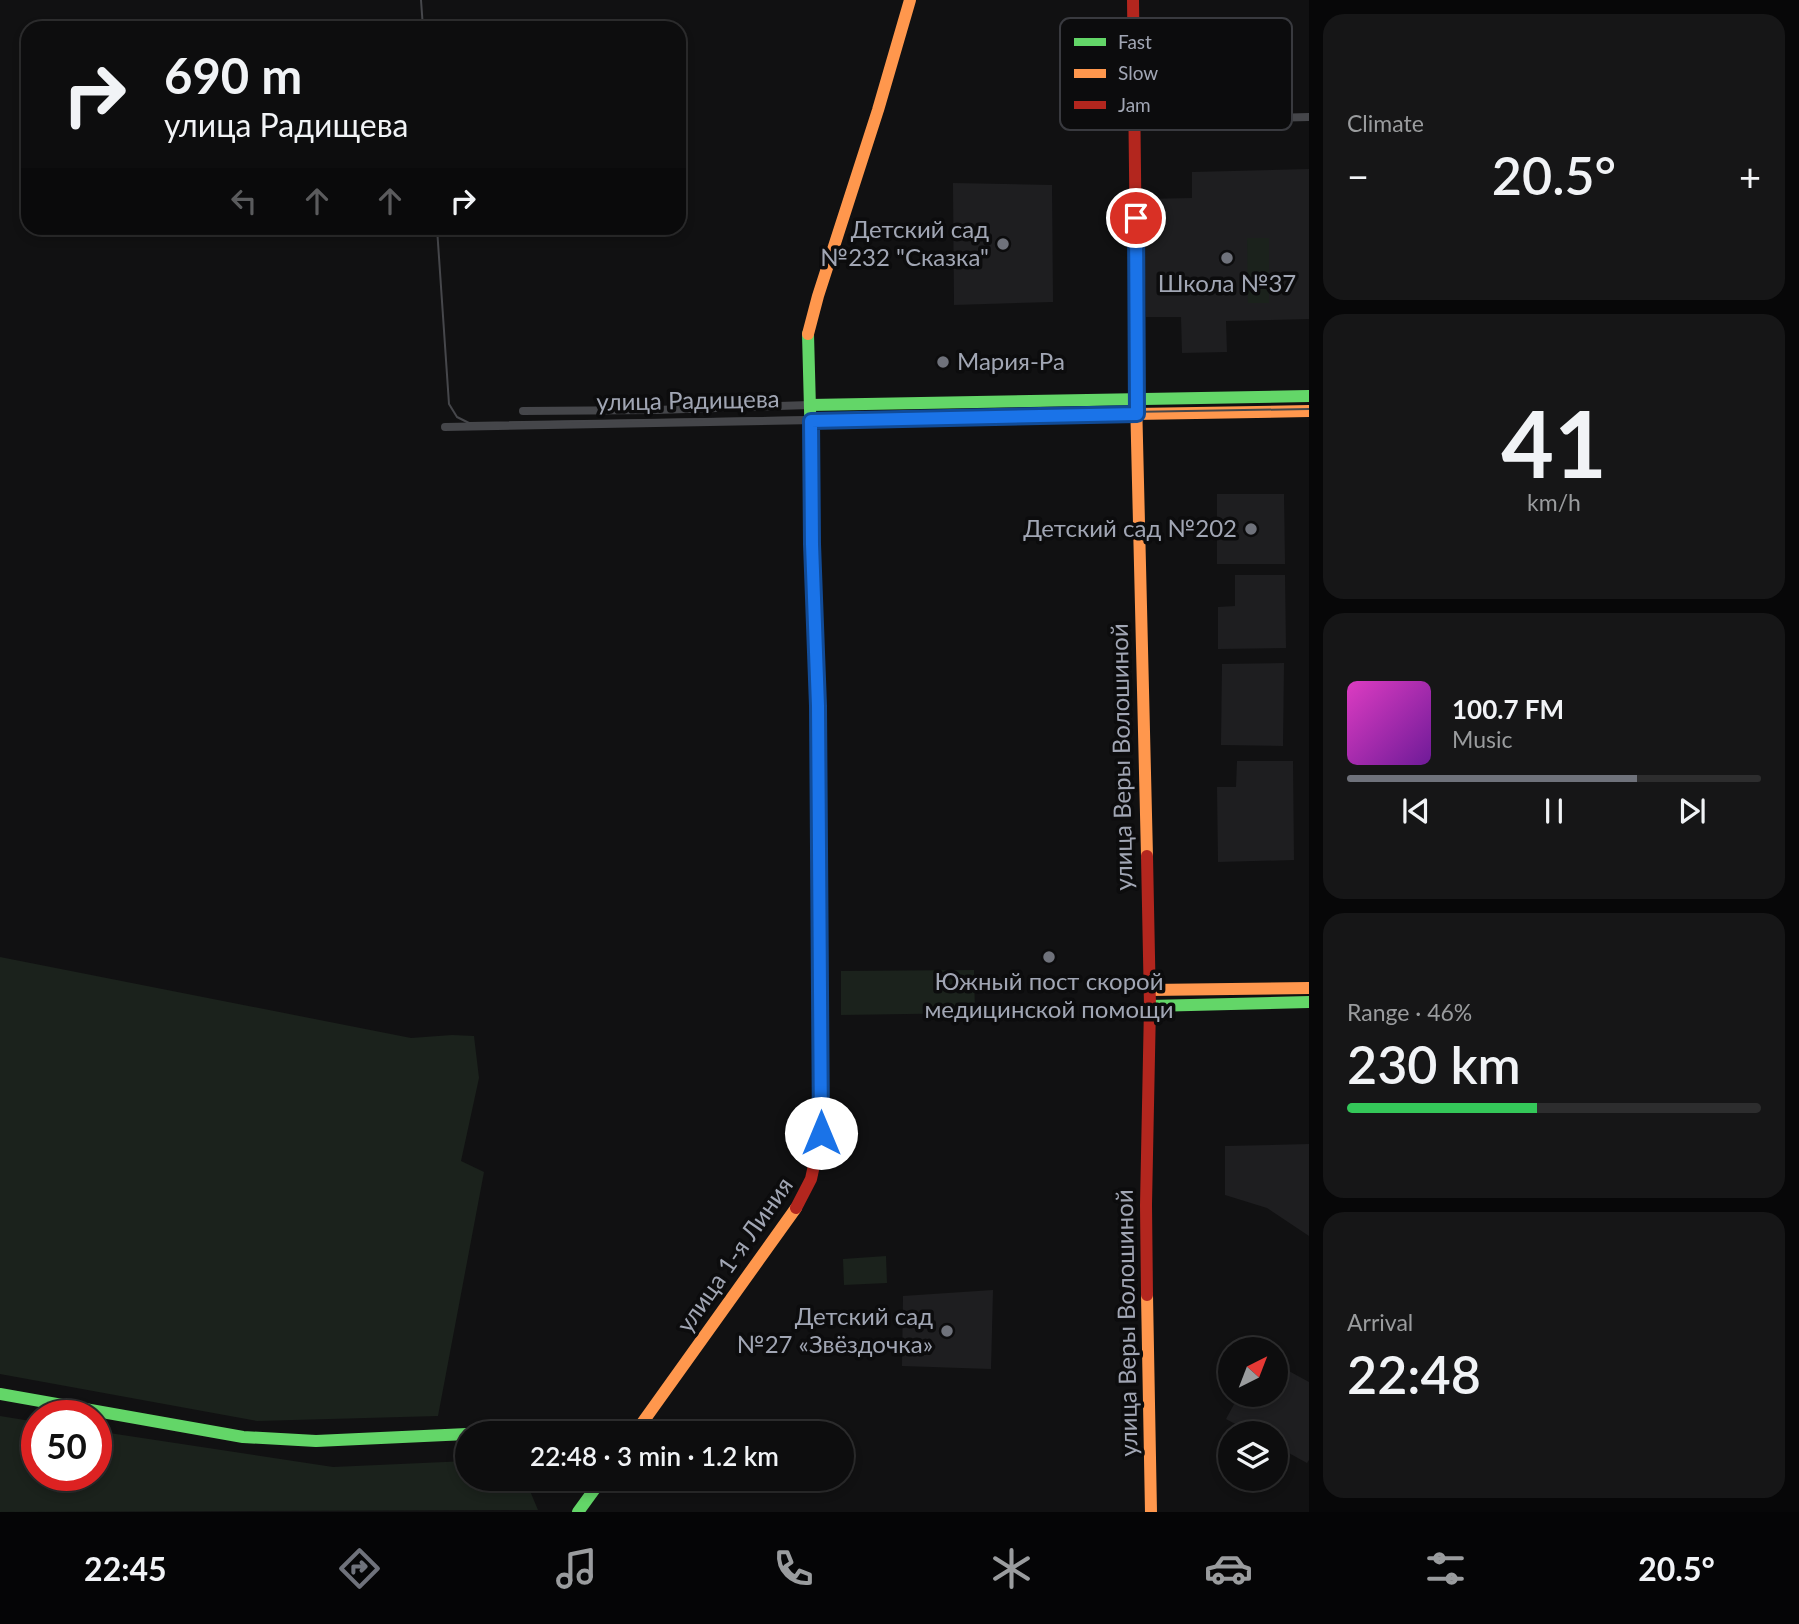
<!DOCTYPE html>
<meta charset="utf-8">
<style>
:root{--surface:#0d0d0e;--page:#161617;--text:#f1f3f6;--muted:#9a9c9e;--line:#2d2d2e;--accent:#6f727b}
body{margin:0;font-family:Lato,sans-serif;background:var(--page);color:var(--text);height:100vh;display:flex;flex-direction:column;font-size:26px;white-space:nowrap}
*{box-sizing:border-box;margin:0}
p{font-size:23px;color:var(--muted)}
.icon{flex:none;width:38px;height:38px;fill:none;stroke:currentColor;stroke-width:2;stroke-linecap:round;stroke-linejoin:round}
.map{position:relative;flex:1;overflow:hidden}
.side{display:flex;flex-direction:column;gap:14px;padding:14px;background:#070708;width:490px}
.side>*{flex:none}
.banner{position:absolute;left:21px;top:21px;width:665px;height:214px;border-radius:21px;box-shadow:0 4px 10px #0003,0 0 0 2px var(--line);background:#0d0d0e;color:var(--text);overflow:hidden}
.needle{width:46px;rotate:42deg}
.tools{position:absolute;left:1218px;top:1337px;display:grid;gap:14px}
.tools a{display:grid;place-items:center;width:70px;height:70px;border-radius:50%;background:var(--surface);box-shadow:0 4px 10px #0003,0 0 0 2px var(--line);font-size:35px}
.speed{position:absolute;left:21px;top:1400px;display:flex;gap:14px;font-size:35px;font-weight:700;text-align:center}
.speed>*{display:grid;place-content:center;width:91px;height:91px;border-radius:50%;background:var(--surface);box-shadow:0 4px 10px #0003,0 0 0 2px var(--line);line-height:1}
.speed .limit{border:10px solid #d22;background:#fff;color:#111}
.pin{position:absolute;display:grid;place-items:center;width:60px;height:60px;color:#fff;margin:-30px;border:4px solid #fff;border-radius:50%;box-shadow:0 2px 7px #0007}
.me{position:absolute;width:77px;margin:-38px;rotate:0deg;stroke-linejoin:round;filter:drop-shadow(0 0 5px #0008)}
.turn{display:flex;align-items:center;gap:24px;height:147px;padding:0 28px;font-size:32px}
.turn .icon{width:91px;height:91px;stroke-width:2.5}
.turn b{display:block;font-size:49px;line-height:60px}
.lanes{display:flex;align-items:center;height:66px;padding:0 28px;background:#0003;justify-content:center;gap:35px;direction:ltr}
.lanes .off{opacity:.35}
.big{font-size:52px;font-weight:600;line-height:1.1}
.side .card{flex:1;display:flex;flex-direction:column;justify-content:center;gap:10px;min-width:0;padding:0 24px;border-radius:21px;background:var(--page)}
.side .dial{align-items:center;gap:0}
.dial b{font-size:91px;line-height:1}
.song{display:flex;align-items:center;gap:21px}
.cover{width:84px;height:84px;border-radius:10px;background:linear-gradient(135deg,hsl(310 70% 55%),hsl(280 70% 35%))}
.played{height:7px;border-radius:4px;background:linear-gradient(90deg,var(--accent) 70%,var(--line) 70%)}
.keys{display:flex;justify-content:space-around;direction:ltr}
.heat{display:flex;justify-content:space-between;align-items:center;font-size:38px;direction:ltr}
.charge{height:10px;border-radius:5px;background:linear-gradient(90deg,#34c759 46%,var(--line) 0)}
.trip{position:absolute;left:455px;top:1421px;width:399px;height:70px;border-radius:35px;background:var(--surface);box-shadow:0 4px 10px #0003,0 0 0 2px var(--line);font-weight:600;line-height:70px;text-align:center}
.tabs{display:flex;height:112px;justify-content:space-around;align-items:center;background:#050506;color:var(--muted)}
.tabs .icon{width:49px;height:49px}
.tabs .current{color:var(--accent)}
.tabs b{font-size:32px;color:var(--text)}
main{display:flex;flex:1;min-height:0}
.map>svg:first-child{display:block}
</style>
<main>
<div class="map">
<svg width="1309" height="1512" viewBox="0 0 1309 1512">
<rect width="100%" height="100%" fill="#111112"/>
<!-- built -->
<g fill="#1e1e20">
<path d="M1309,169v150l-83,2 1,31 -45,1 -1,-36h-35l-3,-118 49,-1v-26z"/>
<path d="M953,183l99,2 1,117 -99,3z"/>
<path d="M1217,494h67l1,70h-68z"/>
<path d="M1235,575h50l1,73 -68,1v-42l17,-1z"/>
<path d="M1284,663l-1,83 -62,-1 1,-81z"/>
<path d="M1237,761h56l1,99 -76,2 -1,-75h19z"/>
<path d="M1309,1144v92l-42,-28 -42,-13v-49z"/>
<path d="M993,1290l-2,79 -89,-3 1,-70z"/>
<path d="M1276,1364l33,18v78l-2,3 -31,-17v-13h-24l-26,-14 13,-24h37z"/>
</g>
<!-- green -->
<g fill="#1b221c">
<path d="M1247,238h22v65h-21z"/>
<path d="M0,957l411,81 41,-3 22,1 5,42 -18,83 23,11 -46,244 -181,5 -257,-47z"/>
<path d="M974,970l1,43 -134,2v-44z"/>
<path d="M886,1256l1,27 -43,2 -1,-26z"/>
<path d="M0,1416l37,6v53h59v-44l237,36 134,-6v18h58l13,31 -538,2z"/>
</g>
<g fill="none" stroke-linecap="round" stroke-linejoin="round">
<!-- street -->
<g stroke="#45464a" stroke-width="8">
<path d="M1135,122l174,-5"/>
<path d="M523,411l132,-1 155,-5"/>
<path d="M445,427l690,-13"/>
</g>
<!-- fast -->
<g stroke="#63d668" stroke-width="12">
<path d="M808,334l10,373 2,268"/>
<path d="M810,405l499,-9"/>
<path d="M1150,1006l159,-4"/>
<path d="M0,1394l243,43 73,4 151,-7"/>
<path d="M578,1512l24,-33"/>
</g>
<!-- slow -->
<g stroke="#ff974d" stroke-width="12">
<path d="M1136,255v144l11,457"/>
<path d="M808,334l10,-38 60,-186 32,-110"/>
<path d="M1135,414l174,-3"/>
<path d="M1149,990l160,-2"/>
<path d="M1147,1295l4,217"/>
<path d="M491,1433l149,-7"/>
<path d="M635,1433l161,-225"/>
</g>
<!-- jam -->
<g stroke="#b3261e" stroke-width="12">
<path d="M1133,0l3,255"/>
<path d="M1147,856l3,150 -4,199 1,90"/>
<path d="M796,1208l15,-29 10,-46 -1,-158"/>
</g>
<!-- tram -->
<g stroke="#46474b" stroke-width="2">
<path d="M421,0l2,28"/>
<path d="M437,228l12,176 8,13 12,6 840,-14"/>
</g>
</g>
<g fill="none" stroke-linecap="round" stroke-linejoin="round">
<!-- route casing -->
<g stroke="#114b97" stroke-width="18">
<path id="route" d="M821,1133l-3,-427 -6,-162 -1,-123 326,-7 -1,-196"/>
</g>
<!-- route -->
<use href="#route" stroke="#1a73e8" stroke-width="12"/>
</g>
<!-- markers -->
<g fill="#6f727b" stroke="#0c0c0d" stroke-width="2.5">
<circle cx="1003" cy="244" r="7"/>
<circle cx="1227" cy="258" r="7"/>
<circle cx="943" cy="362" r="7"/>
<circle cx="1251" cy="529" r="7"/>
<circle cx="1049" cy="957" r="7"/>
<circle cx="947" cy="1331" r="7"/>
</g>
<g text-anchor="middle" stroke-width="7" stroke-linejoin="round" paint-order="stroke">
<!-- poi labels -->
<g font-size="24" fill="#a1a6b4" stroke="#0c0c0d" text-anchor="end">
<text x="989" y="238">Детский сад<tspan x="989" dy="28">№232 "Сказка"</tspan></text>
<text x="1227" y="292" text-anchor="middle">Школа №37</text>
<text x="957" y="370" text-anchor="start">Мария-Ра</text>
<text x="1237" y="537">Детский сад №202</text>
<text x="1049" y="990" text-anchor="middle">Южный пост скорой<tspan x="1049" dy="28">медицинской помощи</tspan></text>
<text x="933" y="1325">Детский сад<tspan x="933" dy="28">№27 «Звёздочка»</tspan></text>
</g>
<!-- street labels -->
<g font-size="24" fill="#a1a6b4" stroke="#0c0c0d">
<text transform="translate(688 401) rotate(-1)" y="8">улица Радищева</text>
<text transform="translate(1122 757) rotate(-91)" y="8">улица Веры Волошиной</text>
<text transform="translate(735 1255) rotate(-55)" y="8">улица 1-я Линия</text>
<text transform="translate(1127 1323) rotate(-91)" y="8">улица Веры Волошиной</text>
</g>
</g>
<!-- legend -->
<rect x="1060" y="18" width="232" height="112" rx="10" fill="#0c0c0d" stroke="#393a3f" stroke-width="2"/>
<rect x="1074" y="38" width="32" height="8" fill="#63d668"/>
<rect x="1074" y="69" width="32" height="9" fill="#ff974d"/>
<rect x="1074" y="101" width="32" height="8" fill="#b3261e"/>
<g font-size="19" fill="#a1a6b4">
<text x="1118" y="49">Fast</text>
<text x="1118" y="80">Slow</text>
<text x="1118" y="112">Jam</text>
</g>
</svg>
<div class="tools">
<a><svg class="needle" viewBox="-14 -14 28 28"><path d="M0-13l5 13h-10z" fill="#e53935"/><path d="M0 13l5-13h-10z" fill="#9a9c9e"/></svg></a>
<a><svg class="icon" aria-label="layers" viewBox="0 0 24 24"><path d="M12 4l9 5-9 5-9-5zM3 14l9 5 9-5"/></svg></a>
</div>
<div class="speed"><div class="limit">50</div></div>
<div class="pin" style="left:1136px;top:218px;background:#d93025"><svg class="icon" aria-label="arrive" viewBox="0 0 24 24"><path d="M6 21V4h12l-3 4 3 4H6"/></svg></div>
<svg class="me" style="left:821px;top:1133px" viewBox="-20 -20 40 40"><circle r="19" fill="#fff"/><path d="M0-13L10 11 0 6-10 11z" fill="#1a73e8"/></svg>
<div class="trip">22:48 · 3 min · 1.2 km</div>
<div class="banner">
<div class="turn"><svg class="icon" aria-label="right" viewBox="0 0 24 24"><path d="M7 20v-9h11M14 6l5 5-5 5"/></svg><div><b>690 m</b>улица Радищева</div></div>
<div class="lanes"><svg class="icon off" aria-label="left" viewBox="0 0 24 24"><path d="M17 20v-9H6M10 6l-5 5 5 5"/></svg><svg class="icon off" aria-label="ahead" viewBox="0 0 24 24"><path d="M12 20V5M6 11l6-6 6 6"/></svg><svg class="icon off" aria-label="ahead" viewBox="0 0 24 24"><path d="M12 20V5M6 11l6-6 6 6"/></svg><svg class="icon" aria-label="right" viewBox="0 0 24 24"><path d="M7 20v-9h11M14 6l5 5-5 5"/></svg></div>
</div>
</div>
<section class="side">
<div class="card"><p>Climate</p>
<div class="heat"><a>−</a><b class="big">20.5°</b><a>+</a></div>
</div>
<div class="card dial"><b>41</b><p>km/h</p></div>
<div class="card">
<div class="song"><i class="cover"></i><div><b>100.7 FM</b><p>Music</p></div></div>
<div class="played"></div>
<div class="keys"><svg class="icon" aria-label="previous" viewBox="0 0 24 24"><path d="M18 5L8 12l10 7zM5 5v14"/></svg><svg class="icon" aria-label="pause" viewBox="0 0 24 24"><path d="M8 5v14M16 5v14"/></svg><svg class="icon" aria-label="next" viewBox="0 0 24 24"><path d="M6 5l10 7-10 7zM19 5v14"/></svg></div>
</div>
<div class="card"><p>Range · 46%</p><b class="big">230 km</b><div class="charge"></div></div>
<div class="card"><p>Arrival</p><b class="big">22:48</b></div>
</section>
</main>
<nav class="tabs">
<b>22:45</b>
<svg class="icon current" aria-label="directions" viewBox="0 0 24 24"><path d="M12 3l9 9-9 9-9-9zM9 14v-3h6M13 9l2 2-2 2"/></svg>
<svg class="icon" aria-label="music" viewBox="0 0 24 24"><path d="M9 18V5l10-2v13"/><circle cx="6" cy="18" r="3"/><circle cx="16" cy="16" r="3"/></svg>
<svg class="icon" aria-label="phone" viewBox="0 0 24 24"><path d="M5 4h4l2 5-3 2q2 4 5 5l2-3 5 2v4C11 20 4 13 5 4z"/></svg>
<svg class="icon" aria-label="climate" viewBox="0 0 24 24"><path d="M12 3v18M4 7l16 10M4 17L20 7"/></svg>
<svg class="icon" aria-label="car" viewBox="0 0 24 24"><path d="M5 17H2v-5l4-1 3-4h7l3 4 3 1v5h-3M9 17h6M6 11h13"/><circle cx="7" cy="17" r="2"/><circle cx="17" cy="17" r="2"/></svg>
<svg class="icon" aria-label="filters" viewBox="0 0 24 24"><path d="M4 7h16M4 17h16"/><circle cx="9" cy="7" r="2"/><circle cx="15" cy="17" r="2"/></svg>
<b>20.5°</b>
</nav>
